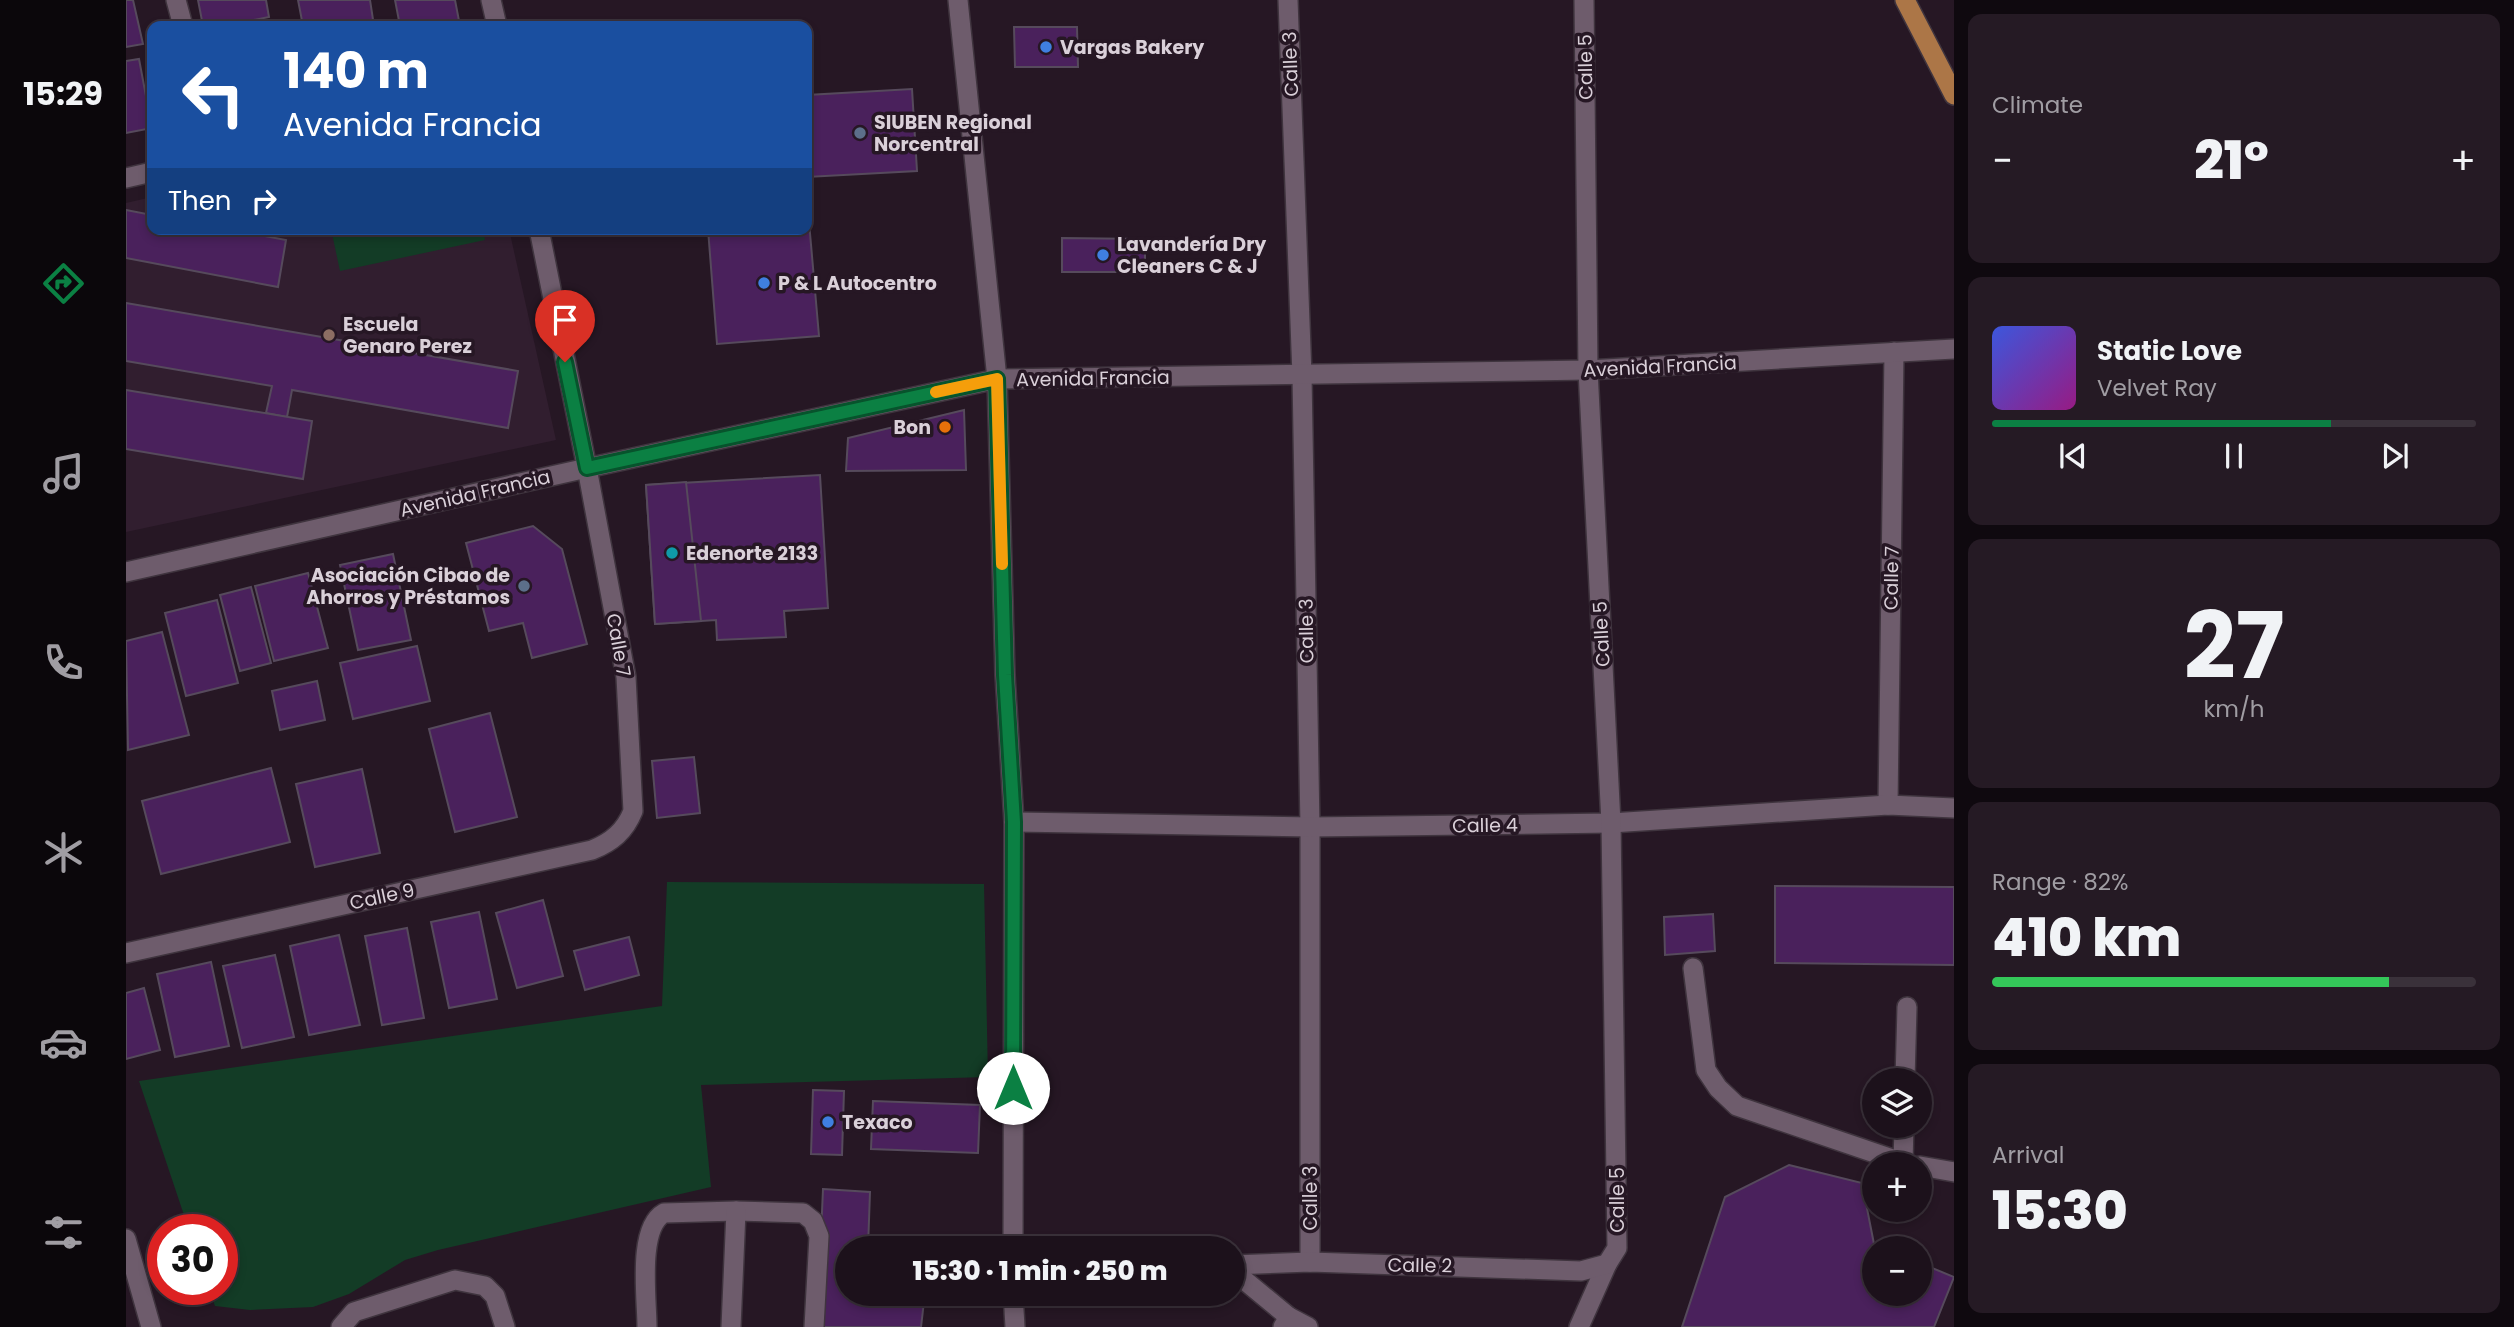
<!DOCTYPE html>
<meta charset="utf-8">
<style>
:root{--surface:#1c111b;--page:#251a24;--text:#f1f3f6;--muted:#a09da3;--line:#3a313a;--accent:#0b8043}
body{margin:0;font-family:Poppins,sans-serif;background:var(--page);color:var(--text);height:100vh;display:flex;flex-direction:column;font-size:26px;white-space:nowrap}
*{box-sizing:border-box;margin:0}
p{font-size:23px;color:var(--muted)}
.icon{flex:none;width:38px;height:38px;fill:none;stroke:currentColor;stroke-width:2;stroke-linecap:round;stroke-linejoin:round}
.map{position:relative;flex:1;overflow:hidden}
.drawer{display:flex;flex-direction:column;gap:14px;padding:14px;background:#0f090f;width:560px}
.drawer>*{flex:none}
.top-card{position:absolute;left:21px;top:21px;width:665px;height:214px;border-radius:14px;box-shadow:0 4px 10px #0003,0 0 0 2px var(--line);background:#1a4fa0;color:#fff;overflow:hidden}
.buttons{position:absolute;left:1736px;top:1068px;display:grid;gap:14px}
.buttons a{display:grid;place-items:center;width:70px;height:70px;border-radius:50%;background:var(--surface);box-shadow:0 4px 10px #0003,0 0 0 2px var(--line);font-size:35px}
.speed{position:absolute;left:21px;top:1214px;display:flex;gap:14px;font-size:35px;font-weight:700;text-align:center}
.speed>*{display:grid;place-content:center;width:91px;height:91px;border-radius:50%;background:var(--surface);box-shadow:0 4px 10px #0003,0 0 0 2px var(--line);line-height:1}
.speed .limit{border:10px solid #d22;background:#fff;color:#111}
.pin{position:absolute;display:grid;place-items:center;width:60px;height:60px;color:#fff;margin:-72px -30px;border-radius:50% 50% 50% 0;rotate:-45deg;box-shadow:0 0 7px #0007}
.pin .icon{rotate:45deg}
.me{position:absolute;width:77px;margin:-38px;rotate:0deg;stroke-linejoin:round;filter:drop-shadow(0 0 5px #0008)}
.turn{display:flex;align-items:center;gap:24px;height:147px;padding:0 21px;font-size:32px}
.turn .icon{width:91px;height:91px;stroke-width:2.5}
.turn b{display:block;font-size:49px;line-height:60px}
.then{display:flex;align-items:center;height:66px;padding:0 21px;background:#0003;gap:14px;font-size:26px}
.big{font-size:52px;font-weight:800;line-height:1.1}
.drawer .tile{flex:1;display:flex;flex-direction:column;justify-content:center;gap:10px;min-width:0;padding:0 24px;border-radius:14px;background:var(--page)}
.drawer .dial{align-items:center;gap:0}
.dial b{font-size:91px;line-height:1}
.song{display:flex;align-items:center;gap:21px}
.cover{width:84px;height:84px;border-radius:10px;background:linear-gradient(135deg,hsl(230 70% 55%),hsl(310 70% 35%))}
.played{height:7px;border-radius:4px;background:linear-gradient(90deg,var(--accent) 70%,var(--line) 70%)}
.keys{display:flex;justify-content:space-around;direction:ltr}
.heat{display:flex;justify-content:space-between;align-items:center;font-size:38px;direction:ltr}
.charge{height:10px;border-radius:5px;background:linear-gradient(90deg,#34c759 82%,var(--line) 0)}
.trip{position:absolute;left:709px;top:1236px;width:410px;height:70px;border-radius:35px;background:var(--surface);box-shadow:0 4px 10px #0003,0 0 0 2px var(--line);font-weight:800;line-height:70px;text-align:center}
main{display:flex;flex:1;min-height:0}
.menu{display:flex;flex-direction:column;width:126px;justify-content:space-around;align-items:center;background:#0b070b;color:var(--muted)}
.menu .icon{width:49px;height:49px}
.menu .active{color:var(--accent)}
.menu b{font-size:32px;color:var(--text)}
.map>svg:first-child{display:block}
</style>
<main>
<nav class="menu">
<b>15:29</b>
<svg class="icon active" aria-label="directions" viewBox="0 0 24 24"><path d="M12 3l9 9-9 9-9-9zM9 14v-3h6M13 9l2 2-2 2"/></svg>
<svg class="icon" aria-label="music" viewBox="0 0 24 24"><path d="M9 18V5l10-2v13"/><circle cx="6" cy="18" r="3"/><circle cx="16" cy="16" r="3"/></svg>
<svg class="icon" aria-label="phone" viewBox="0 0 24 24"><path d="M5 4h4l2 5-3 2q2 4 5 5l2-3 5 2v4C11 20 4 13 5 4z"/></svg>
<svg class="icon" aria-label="climate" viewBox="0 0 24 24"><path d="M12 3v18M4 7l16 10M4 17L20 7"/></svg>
<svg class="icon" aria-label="car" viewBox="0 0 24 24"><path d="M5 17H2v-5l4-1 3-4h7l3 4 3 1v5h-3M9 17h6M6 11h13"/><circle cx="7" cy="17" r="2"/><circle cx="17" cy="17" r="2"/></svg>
<svg class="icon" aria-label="filters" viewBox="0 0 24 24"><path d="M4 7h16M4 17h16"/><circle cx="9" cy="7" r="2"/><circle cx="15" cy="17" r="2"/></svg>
</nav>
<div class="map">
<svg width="1828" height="1327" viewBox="0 0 1828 1327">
<rect width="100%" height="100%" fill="#261724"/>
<!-- built -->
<path fill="#311e2f" d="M26,197v32h357l47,211 -430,92v-329z"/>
<!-- green -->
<g fill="#133c26">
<path d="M205,229h152l2,11 -145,31z"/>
<path d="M541,882l317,2 4,193 -287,8 10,102 -273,63 -33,10 -56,34 -36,13 -63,3 -35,-4 -6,-16h13v-60h-33l-50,-149 523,-75z"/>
</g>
<!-- building -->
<g fill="#4a215c" stroke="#564a5c" stroke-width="2">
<path d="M0,0h7l10,44 -17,3z"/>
<path d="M72,0h68l3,17 -45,9h-21z"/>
<path d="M172,0h72l4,26h-71z"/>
<path d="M269,0h60l5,26h-60z"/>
<path d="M888,27h63l1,40h-63z"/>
<path d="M13,59l13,69 -26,5v-72z"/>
<path d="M786,89l5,82 -110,6v-82z"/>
<path d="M681,199l12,137 -102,8 -9,-115h99z"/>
<path d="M0,210l26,5v14h76l58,11 -8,47 -152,-29z"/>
<path d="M936,238l83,1v33h-83z"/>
<path d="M0,303l392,68 -10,57 -216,-38 -5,27 -21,-4 6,-27 -146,-25z"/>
<path d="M0,390l186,31 -9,58 -177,-30z"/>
<path d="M838,410l2,60 -120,1 2,-33z"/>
<path d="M694,475l8,133 -44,3 2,26 -69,3 -1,-20 -61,4 -9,-139z"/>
<path d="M560,482l15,139 -46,3 -9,-139z"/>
<path d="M407,526l29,23 25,95 -55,14 -9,-35 -34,8 -23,-88z"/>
<path d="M267,554l18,86 -53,10 -18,-85z"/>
<path d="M182,573l20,75 -54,13 -19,-75z"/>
<path d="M125,587l20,76 -31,8 -20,-76z"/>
<path d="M91,600l21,83 -52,13 -21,-83z"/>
<path d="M36,632l27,103 -61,15 -2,-109z"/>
<path d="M291,646l13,55 -77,18 -13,-56z"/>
<path d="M191,681l8,39 -45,10 -8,-39z"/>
<path d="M364,713l27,104 -62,15 -26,-103z"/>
<path d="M568,757l6,56 -43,5 -5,-57z"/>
<path d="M145,768l19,74 -129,32 -19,-73z"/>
<path d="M236,769l18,84 -65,14 -19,-83z"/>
<path d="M1649,886l179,1v78l-179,-2z"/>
<path d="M417,900l20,76 -46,12 -21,-75z"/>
<path d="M353,912l18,87 -48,9 -18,-86z"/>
<path d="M1587,914l2,37 -50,4 -1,-38z"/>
<path d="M281,928l17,90 -42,7 -17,-89z"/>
<path d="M213,935l21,90 -51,10 -19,-89z"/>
<path d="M503,937l10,38 -54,15 -11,-39z"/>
<path d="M149,955l19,82 -52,11 -19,-82z"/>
<path d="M85,962l18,84 -54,11 -18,-83z"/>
<path d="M18,988l16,62 -34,9v-66z"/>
<path d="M687,1090l31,1 -2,64 -31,-1z"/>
<path d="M747,1101l107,4 -2,48 -107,-4z"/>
<path d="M1663,1165l73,18 12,61 8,4h-8v45h46v-30l34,14 -20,50h-252l43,-130z"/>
<path d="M697,1189l47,3 -2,56h-21v45h78l-4,34h-104z"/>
</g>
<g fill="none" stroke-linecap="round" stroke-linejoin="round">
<!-- service casing -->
<g stroke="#3f343e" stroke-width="22">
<g id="service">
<path d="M1567,968l13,102 12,18 19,18 170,58"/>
<path d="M1779,1080l2,-73"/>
<path d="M1777,1163l1,-38"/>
<path d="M1794,1166l34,6"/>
<path d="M0,1239l25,88"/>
<path d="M1106,1270l57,47 -6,10"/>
<path d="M1163,1317l19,10"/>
<path d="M215,1327l13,-15 101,-32 30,6 10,10 10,31"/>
<path d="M521,1327c0,-28 -10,-99 17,-114l72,-2 67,2 10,8 6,15 -5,91"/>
<path d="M605,1327l5,-116"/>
<path d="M1453,1327l28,-63"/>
</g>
</g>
<!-- minor casing -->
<g stroke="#3f343e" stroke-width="22">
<g id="minor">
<path d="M50,0l7,26"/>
<path d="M365,0l6,26"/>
<path d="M832,0l39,379 8,296 9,147 -1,426"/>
<path d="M1162,0l14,376 8,451v435"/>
<path d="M0,178l26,-6"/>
<path d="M1762,805l6,-453"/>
<path d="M888,822l296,5 301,-4 277,-18 66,3"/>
<path d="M0,953l466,-103c20,-8 33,-19 41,-39l-7,-134 -39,-209 -48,-239"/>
<path d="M1106,1265l78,-3 271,9 26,-7 10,-16 -6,-425 -23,-453 -4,-370"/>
<path d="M887,1293l2,34"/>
</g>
</g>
<!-- secondary casing -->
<g stroke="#3f343e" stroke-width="22">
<path id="secondary" d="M0,572l461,-104 410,-89 591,-9 366,-21"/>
</g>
<!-- primary casing -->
<g stroke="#3f343e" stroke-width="22">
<path id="primary" d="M1779,0l49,95"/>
</g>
<!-- service -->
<use href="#service" stroke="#6e5c6c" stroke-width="19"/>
<!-- minor -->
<use href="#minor" stroke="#6e5c6c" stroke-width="19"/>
<!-- secondary -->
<use href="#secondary" stroke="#6e5c6c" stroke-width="19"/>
<!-- primary -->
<use href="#primary" stroke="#ac7647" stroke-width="19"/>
</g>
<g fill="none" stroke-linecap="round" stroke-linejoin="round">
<!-- route casing -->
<g stroke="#07532c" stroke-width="18">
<path id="route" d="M439,362l22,106 410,-89 8,296 9,147 -1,266"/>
</g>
<!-- route -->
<use href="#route" stroke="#0b8043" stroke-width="12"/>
<!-- slow -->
<path stroke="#f59e0b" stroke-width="12" d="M810,392l61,-13 5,185"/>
</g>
<!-- markers -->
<g fill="#3f7fe0" stroke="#261724" stroke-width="2.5">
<circle cx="920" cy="47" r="7"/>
<circle cx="977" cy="255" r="7"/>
<circle cx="638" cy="283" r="7"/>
<circle cx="702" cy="1122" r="7"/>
</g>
<g fill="#5c6f8a" stroke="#261724" stroke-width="2.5">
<circle cx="734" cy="133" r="7"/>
<circle cx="398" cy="586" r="7"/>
</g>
<circle fill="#8d6e63" stroke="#261724" stroke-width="2.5" cx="203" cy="335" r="7"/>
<circle fill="#e8710a" stroke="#261724" stroke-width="2.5" cx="819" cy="427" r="7"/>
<circle fill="#0f9aa8" stroke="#261724" stroke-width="2.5" cx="546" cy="553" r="7"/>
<g text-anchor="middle" stroke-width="7" stroke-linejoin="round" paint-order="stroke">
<!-- poi labels -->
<g font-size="19" font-weight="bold" fill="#dad0d9" stroke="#261724" text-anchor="start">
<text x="934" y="54">Vargas Bakery</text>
<text x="748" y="129">SIUBEN Regional<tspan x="748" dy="22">Norcentral</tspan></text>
<text x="991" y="251">Lavandería Dry<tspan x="991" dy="22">Cleaners C &amp; J</tspan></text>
<text x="652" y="290">P &amp; L Autocentro</text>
<text x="217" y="331">Escuela<tspan x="217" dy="22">Genaro Perez</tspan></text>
<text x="805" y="434" text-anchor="end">Bon</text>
<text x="560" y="560">Edenorte 2133</text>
<text x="384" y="582" text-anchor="end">Asociación Cibao de<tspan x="384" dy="22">Ahorros y Préstamos</tspan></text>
<text x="716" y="1129">Texaco</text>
</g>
<!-- street labels -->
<g font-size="19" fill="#dad0d9" stroke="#261724">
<text transform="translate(1164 64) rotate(-92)" y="7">Calle 3</text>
<text transform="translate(1459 67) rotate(-91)" y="7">Calle 5</text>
<text transform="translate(1534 366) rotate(-3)" y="7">Avenida Francia</text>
<text transform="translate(967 378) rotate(-1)" y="7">Avenida Francia</text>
<text transform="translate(349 493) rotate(-13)" y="7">Avenida Francia</text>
<text transform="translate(1765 578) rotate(-89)" y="7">Calle 7</text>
<text transform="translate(1180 631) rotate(-91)" y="7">Calle 3</text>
<text transform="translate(1475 634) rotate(-93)" y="7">Calle 5</text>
<text transform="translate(493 645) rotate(80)" y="7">Calle 7</text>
<text transform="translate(1359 825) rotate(-1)" y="7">Calle 4</text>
<text transform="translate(256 896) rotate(-12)" y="7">Calle 9</text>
<text transform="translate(1184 1198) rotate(-90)" y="7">Calle 3</text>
<text transform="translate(1491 1200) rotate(-90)" y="7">Calle 5</text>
<text transform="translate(1294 1265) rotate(1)" y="7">Calle 2</text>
</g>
</g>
</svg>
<div class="buttons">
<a><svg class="icon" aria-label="layers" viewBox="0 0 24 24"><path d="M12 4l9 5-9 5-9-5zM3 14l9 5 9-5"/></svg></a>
<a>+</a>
<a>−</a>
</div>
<div class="speed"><div class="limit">30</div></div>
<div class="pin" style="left:439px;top:362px;background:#d93025"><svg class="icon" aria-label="arrive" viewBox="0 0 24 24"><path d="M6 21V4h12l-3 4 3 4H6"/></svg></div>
<svg class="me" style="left:887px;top:1088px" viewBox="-20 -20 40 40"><circle r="19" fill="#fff"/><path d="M0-13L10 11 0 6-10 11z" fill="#0b8043"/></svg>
<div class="trip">15:30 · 1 min · 250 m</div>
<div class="top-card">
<div class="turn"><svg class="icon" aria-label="left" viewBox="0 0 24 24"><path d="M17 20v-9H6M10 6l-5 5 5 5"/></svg><div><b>140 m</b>Avenida Francia</div></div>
<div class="then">Then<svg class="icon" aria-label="right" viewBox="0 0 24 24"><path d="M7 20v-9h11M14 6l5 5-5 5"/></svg></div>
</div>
</div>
<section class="drawer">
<div class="tile"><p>Climate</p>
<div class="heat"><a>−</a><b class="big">21°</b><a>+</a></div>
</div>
<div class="tile">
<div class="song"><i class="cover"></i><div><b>Static Love</b><p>Velvet Ray</p></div></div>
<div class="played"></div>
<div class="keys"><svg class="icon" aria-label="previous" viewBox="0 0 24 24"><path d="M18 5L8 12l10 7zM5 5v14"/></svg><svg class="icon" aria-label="pause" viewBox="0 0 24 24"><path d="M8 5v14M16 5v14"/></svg><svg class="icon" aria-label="next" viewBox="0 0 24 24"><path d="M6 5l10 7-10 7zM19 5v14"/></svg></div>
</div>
<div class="tile dial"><b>27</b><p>km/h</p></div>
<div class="tile"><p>Range · 82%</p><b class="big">410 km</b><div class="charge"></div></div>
<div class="tile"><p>Arrival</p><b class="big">15:30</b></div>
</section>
</main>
